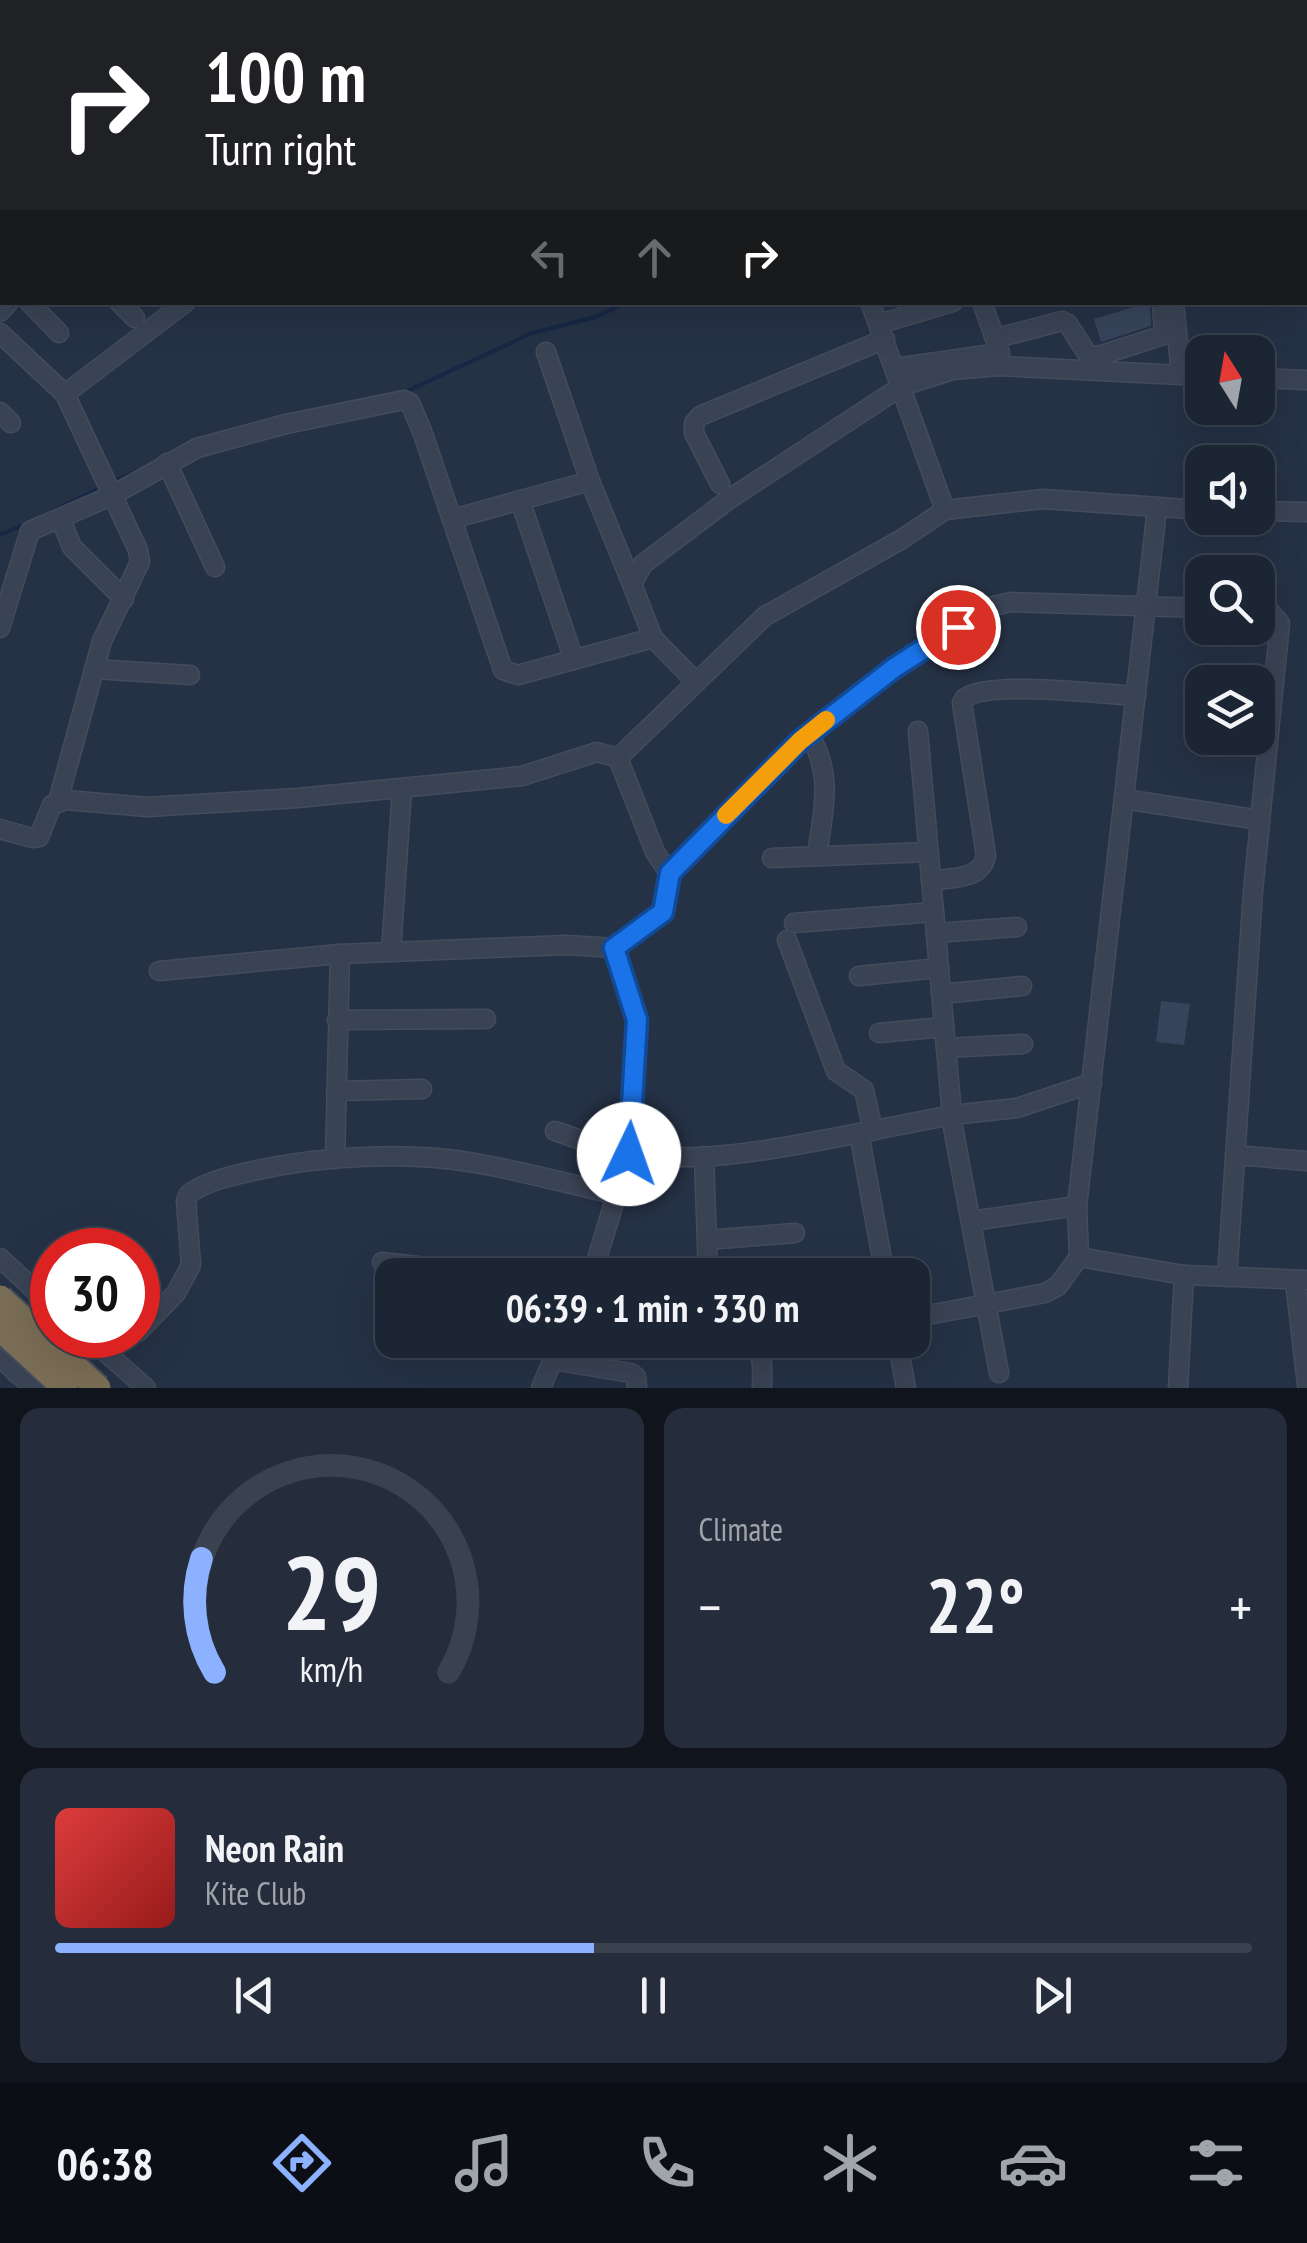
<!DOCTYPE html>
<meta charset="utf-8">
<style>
:root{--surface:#1c2534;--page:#252d3c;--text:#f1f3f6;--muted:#a0a5ac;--line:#3a424f;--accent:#8bb1ff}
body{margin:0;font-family:"PT Sans Narrow",sans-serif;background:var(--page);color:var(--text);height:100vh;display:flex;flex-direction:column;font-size:38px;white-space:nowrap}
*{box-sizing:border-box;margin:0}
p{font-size:32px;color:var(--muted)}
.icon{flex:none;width:55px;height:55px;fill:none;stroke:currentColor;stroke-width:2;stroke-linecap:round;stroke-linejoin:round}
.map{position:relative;height:1388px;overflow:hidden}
.panel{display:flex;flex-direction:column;gap:20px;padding:20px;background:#0f141d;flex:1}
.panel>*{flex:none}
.hud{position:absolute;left:0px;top:0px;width:1308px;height:305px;box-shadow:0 10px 40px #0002,0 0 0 2px var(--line);background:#202124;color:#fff;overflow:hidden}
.needle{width:65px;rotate:349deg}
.tools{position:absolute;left:1185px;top:335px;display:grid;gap:20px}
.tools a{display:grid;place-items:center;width:90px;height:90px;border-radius:20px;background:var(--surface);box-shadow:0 10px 40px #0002,0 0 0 2px var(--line);font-size:50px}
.speed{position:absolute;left:30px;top:1228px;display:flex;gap:20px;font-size:50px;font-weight:700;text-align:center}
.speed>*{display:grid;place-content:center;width:130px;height:130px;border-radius:50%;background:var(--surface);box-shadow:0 10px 40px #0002,0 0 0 2px var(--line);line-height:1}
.speed .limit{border:15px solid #d22;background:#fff;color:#111}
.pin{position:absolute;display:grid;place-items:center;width:85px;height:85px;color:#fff;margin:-42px;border:5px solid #fff;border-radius:50%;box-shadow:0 2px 10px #0007}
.me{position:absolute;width:110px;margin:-55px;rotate:3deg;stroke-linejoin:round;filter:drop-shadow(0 0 8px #0008)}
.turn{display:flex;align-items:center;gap:35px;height:210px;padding:0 40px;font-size:45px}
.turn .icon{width:130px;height:130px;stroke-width:2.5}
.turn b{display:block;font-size:70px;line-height:85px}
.lanes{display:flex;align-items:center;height:95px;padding:0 40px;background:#0003;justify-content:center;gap:50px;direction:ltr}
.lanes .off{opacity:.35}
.big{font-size:75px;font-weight:600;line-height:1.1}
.panel .widget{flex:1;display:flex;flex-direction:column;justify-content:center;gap:15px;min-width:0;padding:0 35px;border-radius:20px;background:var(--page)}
.panel .dial{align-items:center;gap:0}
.dial svg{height:260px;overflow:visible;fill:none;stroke:var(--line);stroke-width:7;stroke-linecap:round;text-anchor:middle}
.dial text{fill:var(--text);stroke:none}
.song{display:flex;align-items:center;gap:30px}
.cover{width:120px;height:120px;border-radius:15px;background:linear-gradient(135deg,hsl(0 70% 55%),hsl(0 70% 35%))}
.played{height:10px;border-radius:5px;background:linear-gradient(90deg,var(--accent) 45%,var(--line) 45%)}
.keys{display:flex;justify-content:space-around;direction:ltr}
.heat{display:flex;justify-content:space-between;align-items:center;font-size:55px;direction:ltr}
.panel .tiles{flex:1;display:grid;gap:20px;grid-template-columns:1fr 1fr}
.widget:last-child{grid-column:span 2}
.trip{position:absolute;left:375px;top:1258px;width:555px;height:100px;border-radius:20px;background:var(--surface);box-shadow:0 10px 40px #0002,0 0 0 2px var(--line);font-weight:600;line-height:100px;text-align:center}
.tabs{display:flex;height:160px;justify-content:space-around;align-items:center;background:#0b0f15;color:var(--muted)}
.tabs .icon{width:70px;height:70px}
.tabs .on{color:var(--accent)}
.tabs b{font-size:45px;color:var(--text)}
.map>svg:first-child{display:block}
</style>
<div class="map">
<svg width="1307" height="1388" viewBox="0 0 1307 1388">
<rect width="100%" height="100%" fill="#253145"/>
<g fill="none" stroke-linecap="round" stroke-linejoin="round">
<!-- stream -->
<g stroke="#172744" stroke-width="4">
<path d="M1097,2l4,-2"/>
<path d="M403,393l129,-60 63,-16 32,-15"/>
<path d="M113,482l37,-17"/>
<path d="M41,517l59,-29"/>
<path d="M0,535l28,-12"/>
</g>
</g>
<!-- building -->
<g fill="#37445b">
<path d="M1150,302l1,24 -50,16 -7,-23z"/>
<path d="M1161,1001l29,3 -6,41 -28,-3z"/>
<path d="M91,1225l23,25h-51z"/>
<path d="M138,1275l18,21 -18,19z"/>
</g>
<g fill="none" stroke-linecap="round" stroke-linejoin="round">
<!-- minor casing -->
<g stroke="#434c5d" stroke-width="21">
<g id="minor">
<path d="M100,0l5,2"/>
<path d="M242,0l5,2"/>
<path d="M357,0l3,2"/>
<path d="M793,0l1,2"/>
<path d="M158,2l2,-2"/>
<path d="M329,2l1,-2"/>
<path d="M490,2l8,-2"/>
<path d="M0,19l2,1"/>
<path d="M1305,61h2"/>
<path d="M0,76l2,1"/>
<path d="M0,137l2,-1"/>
<path d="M1305,148l2,-1"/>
<path d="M0,154l2,2"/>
<path d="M0,256l2,2"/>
<path d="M1305,288h2"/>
<path d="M29,302l30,31"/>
<path d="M119,302l16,16"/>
<path d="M870,302l75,208"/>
<path d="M1175,311l6,64"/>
<path d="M0,312l9,-10"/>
<path d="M879,324l74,-22"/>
<path d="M0,333l65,61"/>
<path d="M997,338l65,-17 6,3 20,31 10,1 66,-21 -2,-33"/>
<path d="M546,352l44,129 42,103"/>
<path d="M895,368l105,-15 -18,-51"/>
<path d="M1258,378l49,2"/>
<path d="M0,412l11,11"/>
<path d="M167,463l48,104"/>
<path d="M720,484l-26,-51v-10l6,-7 185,-77"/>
<path d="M520,500l54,160"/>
<path d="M1157,509l-80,697 2,51 105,18 123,5"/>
<path d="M1258,511l49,1"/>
<path d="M452,519l138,-38"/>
<path d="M61,520l11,27 52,52"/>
<path d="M0,628l30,-97 81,-35 86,-48 89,-24 118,-24 6,3 12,28 81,239 15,5 135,-37"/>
<path d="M94,669l96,6"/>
<path d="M696,682l-43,-44 -21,-54 11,-20 85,-64 174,-114 51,-16 45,-4 204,10"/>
<path d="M918,731l35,396 46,246"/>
<path d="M809,734c25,42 14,76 8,122"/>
<path d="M1124,799l136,21"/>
<path d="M58,801l44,-160 38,-79 -2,-12 -73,-156 121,-92"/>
<path d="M0,829l32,9 7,-1 13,-32 14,-5 81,7 151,-9 224,-22 75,-24 21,6 147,-142 137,-77 43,-29 98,-11 159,11"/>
<path d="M772,858l157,-6"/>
<path d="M669,873l140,-139 85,-67 96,-60 21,-5 191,6"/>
<path d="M931,881c22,-4 51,-1 55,-26l-24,-152 3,-5c24,-18 137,-4 171,-2"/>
<path d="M794,923l140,-11"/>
<path d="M936,933l81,-6"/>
<path d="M787,940l49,131 28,19 9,41"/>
<path d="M391,952l11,-163"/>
<path d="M159,971l181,-17 227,-9 47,3 49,-37 6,-38 -14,-21 -37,-94"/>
<path d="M859,976l80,-8"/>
<path d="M941,994l81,-8"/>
<path d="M337,1020l149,-1"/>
<path d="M879,1033l65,-6"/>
<path d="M946,1048l77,-4"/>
<path d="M336,1091l86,-2"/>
<path d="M555,1131c24,8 50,19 74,23 72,11 160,-7 230,-21l26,142"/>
<path d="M859,1133l93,-18 65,-7 75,-25"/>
<path d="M1235,1155l72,6"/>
<path d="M704,1156l4,119"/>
<path d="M335,1159l5,-205"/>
<path d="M971,1221l106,-15"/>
<path d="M707,1240l88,-7"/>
<path d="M0,1258l52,48"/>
<path d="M382,1262l114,13"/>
<path d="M592,1275l37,-121 8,-134 -23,-72"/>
<path d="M1227,1277l26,-386 27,-268 -10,-11h-12"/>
<path d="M1295,1281l12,103"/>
<path d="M912,1318l133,-25 13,-7 21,-29"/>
<path d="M138,1332l38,-39 15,-28 -5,-64 3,-7c17,-13 43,-18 64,-23 65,-15 156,-20 222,-8 47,8 95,21 142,32"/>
<path d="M86,1335l60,53"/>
<path d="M746,1340c20,13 16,26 16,48"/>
<path d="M897,1340l9,48"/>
<path d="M0,1358l34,30"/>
<path d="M552,1360l79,13 5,4 1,11"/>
<path d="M16,1373l15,-34 21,-17"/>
<path d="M541,1388l20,-48"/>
<path d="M1178,1388l6,-113"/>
</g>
</g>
<!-- minor -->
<use href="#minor" stroke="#3a4354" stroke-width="18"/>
<!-- highway-bridge casing -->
<g stroke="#444e5e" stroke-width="29" stroke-linecap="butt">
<g id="highway-bridge">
<path d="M0,1298l98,90"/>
<path d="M0,1328l65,60"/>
</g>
</g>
<!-- highway-bridge -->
<use href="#highway-bridge" stroke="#7b6e56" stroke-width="25"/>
</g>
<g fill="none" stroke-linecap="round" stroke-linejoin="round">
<!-- route casing -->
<g stroke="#114b97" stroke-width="25">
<path id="route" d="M629,1154l8,-134 -23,-72 49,-36 7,-39 130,-132 94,-73 64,-41"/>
</g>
<!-- route -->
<use href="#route" stroke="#1a73e8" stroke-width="18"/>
<!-- slow -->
<path stroke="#f59e0b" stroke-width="18" d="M726,815l74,-74 26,-21"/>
</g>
</svg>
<div class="tools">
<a><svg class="needle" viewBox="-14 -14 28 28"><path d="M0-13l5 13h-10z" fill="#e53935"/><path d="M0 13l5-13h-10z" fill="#a0a5ac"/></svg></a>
<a><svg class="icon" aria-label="sound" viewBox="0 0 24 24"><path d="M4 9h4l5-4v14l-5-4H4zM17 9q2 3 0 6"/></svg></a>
<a><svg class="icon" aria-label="search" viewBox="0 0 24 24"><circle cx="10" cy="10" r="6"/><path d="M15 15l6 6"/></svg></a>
<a><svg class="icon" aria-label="layers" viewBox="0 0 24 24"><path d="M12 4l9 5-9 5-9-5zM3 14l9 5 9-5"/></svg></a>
</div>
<div class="speed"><div class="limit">30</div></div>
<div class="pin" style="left:958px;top:627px;background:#d93025"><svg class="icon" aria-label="arrive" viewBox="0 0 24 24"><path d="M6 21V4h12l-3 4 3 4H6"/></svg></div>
<svg class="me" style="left:629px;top:1154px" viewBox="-20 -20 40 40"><circle r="19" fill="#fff"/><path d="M0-13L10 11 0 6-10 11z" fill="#1a73e8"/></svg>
<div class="trip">06:39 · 1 min · 330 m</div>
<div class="hud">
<div class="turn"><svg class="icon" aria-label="right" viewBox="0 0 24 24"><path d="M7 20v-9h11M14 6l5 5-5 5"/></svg><div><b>100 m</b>Turn right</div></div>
<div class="lanes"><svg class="icon off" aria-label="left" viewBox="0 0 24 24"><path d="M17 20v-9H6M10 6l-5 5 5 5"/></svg><svg class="icon off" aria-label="ahead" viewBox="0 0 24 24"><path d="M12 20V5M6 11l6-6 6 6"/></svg><svg class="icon" aria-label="right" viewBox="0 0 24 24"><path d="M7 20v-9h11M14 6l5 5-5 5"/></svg></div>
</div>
</div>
<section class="panel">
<div class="tiles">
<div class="widget dial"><svg viewBox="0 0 100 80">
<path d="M14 69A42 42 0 1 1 86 69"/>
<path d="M14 69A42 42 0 0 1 10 34" stroke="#8bb1ff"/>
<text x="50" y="56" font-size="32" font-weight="700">29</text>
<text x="50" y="72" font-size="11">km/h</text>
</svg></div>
<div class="widget"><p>Climate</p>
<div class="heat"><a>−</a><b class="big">22°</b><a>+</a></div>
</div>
<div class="widget">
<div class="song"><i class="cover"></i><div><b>Neon Rain</b><p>Kite Club</p></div></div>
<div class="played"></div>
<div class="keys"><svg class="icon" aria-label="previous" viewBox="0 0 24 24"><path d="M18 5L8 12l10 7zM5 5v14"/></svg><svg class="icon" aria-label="pause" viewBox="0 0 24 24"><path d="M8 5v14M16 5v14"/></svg><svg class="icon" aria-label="next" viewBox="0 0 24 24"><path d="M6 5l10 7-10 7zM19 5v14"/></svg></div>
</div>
</div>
</section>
<nav class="tabs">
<b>06:38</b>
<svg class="icon on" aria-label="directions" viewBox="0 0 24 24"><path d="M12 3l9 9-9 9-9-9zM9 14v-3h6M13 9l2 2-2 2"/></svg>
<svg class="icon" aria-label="music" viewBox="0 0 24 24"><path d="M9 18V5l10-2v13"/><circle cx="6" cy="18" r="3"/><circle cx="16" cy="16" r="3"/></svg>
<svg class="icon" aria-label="phone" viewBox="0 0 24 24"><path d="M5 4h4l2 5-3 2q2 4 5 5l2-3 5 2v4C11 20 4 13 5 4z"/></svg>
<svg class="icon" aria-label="climate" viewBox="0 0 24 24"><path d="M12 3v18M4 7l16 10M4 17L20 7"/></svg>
<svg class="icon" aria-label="car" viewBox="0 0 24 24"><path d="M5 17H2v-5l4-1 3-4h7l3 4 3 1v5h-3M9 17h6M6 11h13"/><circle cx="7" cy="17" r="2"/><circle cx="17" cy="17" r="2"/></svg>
<svg class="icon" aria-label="filters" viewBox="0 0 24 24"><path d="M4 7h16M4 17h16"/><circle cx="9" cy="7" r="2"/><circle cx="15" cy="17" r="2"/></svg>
</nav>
